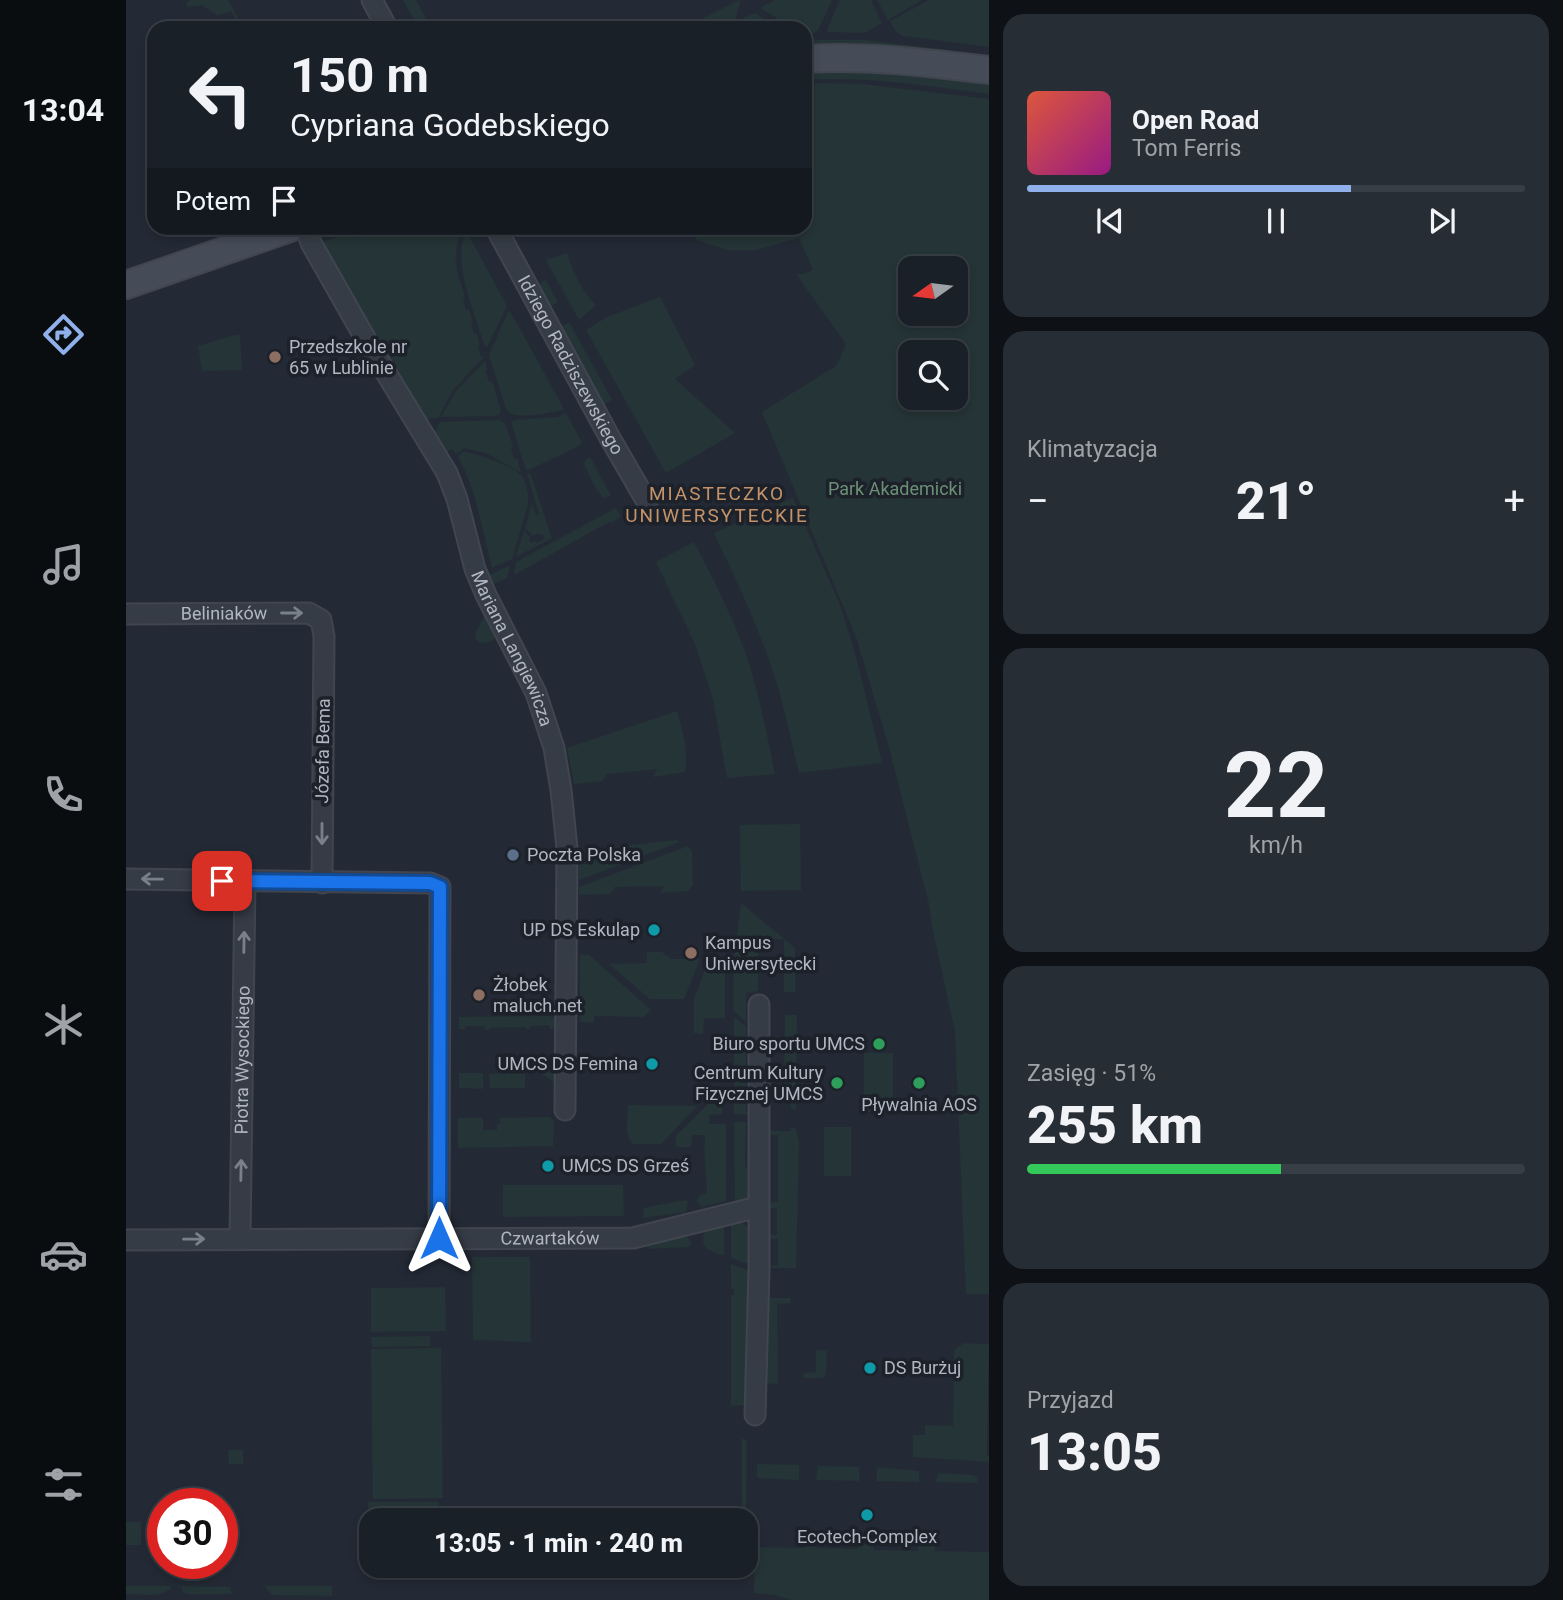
<!DOCTYPE html>
<html lang="pl">
<meta charset="utf-8">
<style>
:root{--surface:#1a2028;--page:#272d34;--text:#f1f3f6;--muted:#9fa3a8;--line:#383e45;--accent:#8fb0ea}
body{margin:0;font-family:Roboto,sans-serif;background:var(--page);color:var(--text);height:100vh;display:flex;flex-direction:column;font-size:26px;white-space:nowrap}
*{box-sizing:border-box;margin:0}
p{font-size:23px;color:var(--muted)}
.icon{flex:none;width:38px;height:38px;fill:none;stroke:currentColor;stroke-width:2;stroke-linecap:round;stroke-linejoin:round}
.map{position:relative;flex:1;overflow:hidden}
.details{display:flex;flex-direction:column;gap:14px;padding:14px;background:#0e1216;width:574px}
.details>*{flex:none}
.guide{position:absolute;left:21px;top:21px;width:665px;height:214px;border-radius:21px;box-shadow:0 4px 10px #0003,0 0 0 2px var(--line);background:#1a2028;color:var(--text);overflow:hidden}
.needle{width:46px;rotate:256deg}
.tools{position:absolute;left:772px;top:256px;display:grid;gap:14px}
.tools a{display:grid;place-items:center;width:70px;height:70px;border-radius:14px;background:var(--surface);box-shadow:0 4px 10px #0003,0 0 0 2px var(--line);font-size:35px}
.speed{position:absolute;left:21px;top:1488px;display:flex;gap:14px;font-size:35px;font-weight:700;text-align:center}
.speed>*{display:grid;place-content:center;width:91px;height:91px;border-radius:50%;background:var(--surface);box-shadow:0 4px 10px #0003,0 0 0 2px var(--line);line-height:1}
.speed .limit{border:10px solid #d22;background:#fff;color:#111}
.pin{position:absolute;display:grid;place-items:center;width:60px;height:60px;color:#fff;margin:-30px;border-radius:14px;box-shadow:0 4px 10px #0006}
.me{position:absolute;width:77px;margin:-38px;rotate:0deg;stroke-linejoin:round;filter:drop-shadow(0 0 5px #0008)}
.turn{display:flex;align-items:center;gap:24px;height:147px;padding:0 28px;font-size:32px}
.turn .icon{width:91px;height:91px;stroke-width:2.5}
.turn b{display:block;font-size:49px;line-height:60px}
.then{display:flex;align-items:center;height:66px;padding:0 28px;background:#0003;gap:14px;font-size:26px}
.big{font-size:52px;font-weight:800;line-height:1.1}
.details .tile{flex:1;display:flex;flex-direction:column;justify-content:center;gap:10px;min-width:0;padding:0 24px;border-radius:21px;background:var(--page)}
.details .dial{align-items:center;gap:0}
.dial b{font-size:91px;line-height:1}
.song{display:flex;align-items:center;gap:21px}
.cover{width:84px;height:84px;border-radius:10px;background:linear-gradient(135deg,hsl(10 70% 55%),hsl(310 70% 35%))}
.played{height:7px;border-radius:4px;background:linear-gradient(90deg,var(--accent) 65%,var(--line) 65%)}
.keys{display:flex;justify-content:space-around;direction:ltr}
.heat{display:flex;justify-content:space-between;align-items:center;font-size:38px;direction:ltr}
.charge{height:10px;border-radius:5px;background:linear-gradient(90deg,#34c759 51%,var(--line) 0)}
.trip{position:absolute;left:233px;top:1508px;width:399px;height:70px;border-radius:21px;background:var(--surface);box-shadow:0 4px 10px #0003,0 0 0 2px var(--line);font-weight:800;line-height:70px;text-align:center}
main{display:flex;flex:1;min-height:0}
.menu{display:flex;flex-direction:column;width:126px;justify-content:space-around;align-items:center;background:#0a0d10;color:var(--muted)}
.menu .icon{width:49px;height:49px}
.menu .current{color:var(--accent)}
.menu b{font-size:32px;color:var(--text)}
.map>svg:first-child{display:block}
</style>
<main>
<nav class="menu">
<b>13:04</b>
<svg class="icon current" aria-label="directions" viewBox="0 0 24 24"><path d="M12 3l9 9-9 9-9-9zM9 14v-3h6M13 9l2 2-2 2"/></svg>
<svg class="icon" aria-label="music" viewBox="0 0 24 24"><path d="M9 18V5l10-2v13"/><circle cx="6" cy="18" r="3"/><circle cx="16" cy="16" r="3"/></svg>
<svg class="icon" aria-label="phone" viewBox="0 0 24 24"><path d="M5 4h4l2 5-3 2q2 4 5 5l2-3 5 2v4C11 20 4 13 5 4z"/></svg>
<svg class="icon" aria-label="climate" viewBox="0 0 24 24"><path d="M12 3v18M4 7l16 10M4 17L20 7"/></svg>
<svg class="icon" aria-label="car" viewBox="0 0 24 24"><path d="M5 17H2v-5l4-1 3-4h7l3 4 3 1v5h-3M9 17h6M6 11h13"/><circle cx="7" cy="17" r="2"/><circle cx="17" cy="17" r="2"/></svg>
<svg class="icon" aria-label="filters" viewBox="0 0 24 24"><path d="M4 7h16M4 17h16"/><circle cx="9" cy="7" r="2"/><circle cx="15" cy="17" r="2"/></svg>
</nav>
<div class="map">
<svg width="863" height="1600" viewBox="0 0 863 1600">
<rect width="100%" height="100%" fill="#232a35"/>
<!-- green -->
<g fill="#253436" fill-rule="evenodd">
<path d="M65,0h37l16,28h-4l-9,-17 -14,4 -15,-10 -14,2 -2,-4z"/>
<path d="M277,0h13l15,28h-13z"/>
<path d="M613,0l1,3 -7,25h-49z"/>
<path d="M649,0h57l-14,30 -4,3h-9v-5h-12l-33,-20z"/>
<path d="M714,0h31l11,23 -18,10 -36,-1 -1,-2z"/>
<path d="M751,0h45l-34,20z"/>
<path d="M803,0h60v47l-85,-11 -8,-4 -6,-11z"/>
<path d="M629,13l24,15h-39l3,-10z"/>
<path d="M691,40h49l123,15v7l-184,-13v-8z"/>
<path d="M736,69l127,15v10c-61,-8 -122,-18 -184,-14v-10z"/>
<path d="M696,83l40,1 127,15v1195h-23l-11,-262 -22,-101 -4,-27 -42,-164 -31,-103 -94,-225 74,-46 10,-22 -50,-70h7l10,-4 -14,-32 -43,12h-28l-31,-10 -7,-12h115v-143zM784,268h46v45h-46zM784,352h46v45h-46z"/>
<path d="M250,228h86c-11,29 -6,40 3,69l-2,1 3,12 3,-1 4,12 -2,1 3,12h3l3,11 -2,1 3,11h3l-31,33 -15,28 -15,1 -100,-174v-3l28,-10 2,6 23,-7z"/>
<path d="M341,232l40,74 -20,41 -2,-1c-8,-26 -36,-91 -18,-114z"/>
<path d="M441,253c6,20 14,37 29,52l-17,15 -33,-60z"/>
<path d="M420,280l12,22 -9,5 -12,-22z"/>
<path d="M534,297l35,68 -20,14 60,54 -69,40 -80,-143 21,-13z"/>
<path d="M384,311l54,98c-9,4 -46,10 -54,4 -2,-1 -3,-3 -4,-4l-17,-54 19,-43z"/>
<path d="M443,322l43,78 -9,5 -43,-77z"/>
<path d="M109,335h5l2,35 -40,1 -4,-25z"/>
<path d="M359,361l3,8 -3,1 4,12 3,-1 9,30 -1,3 -5,2 -54,1 15,-26z"/>
<path d="M440,413l16,30 -7,5 -49,23 -15,-49 3,-2 44,-3z"/>
<path d="M374,420l5,4 8,22 -2,2 3,11h3l4,14 -33,-19 -24,-6 -8,6 -4,-5 -6,3 -13,-17 7,-13z"/>
<path d="M338,451c14,4 49,14 58,25 5,7 7,19 6,28l-16,55 -20,9c-9,-38 -16,-77 -34,-112z"/>
<path d="M464,457l21,39 -8,2 -8,-11 -11,-23 1,-4z"/>
<path d="M404,473l22,65 -36,19 8,-26 6,6 -1,2 2,4 5,-2 1,2 8,-4 -3,-5 -2,1 -2,-2 -5,3 -8,-8 7,-24 4,11 3,-1 -12,-40z"/>
<path d="M667,498l48,109 16,53 25,103 -83,10c-8,-32 -14,-64 -24,-95 -16,-50 -38,-97 -61,-145z"/>
<path d="M488,509h3l4,8 -11,6 -1,-1 -95,53 2,-13z"/>
<path d="M568,542c18,34 35,68 49,104 15,41 23,85 32,128l-48,4 -14,-79 -18,-55 -39,-82z"/>
<path d="M384,565l-3,13 -17,7 -3,-9z"/>
<path d="M358,616l11,23c-8,4 -19,8 -20,-5z"/>
<path d="M551,711c5,15 13,48 7,61l-31,5 4,-8 -50,5 -5,7 -28,3 -7,-36z"/>
<path d="M674,824l1,66 -60,1 -1,-66z"/>
<path d="M550,840l4,2 -101,38v-29z"/>
<path d="M562,846l4,6 1,33 -5,6 -28,2 4,-7 -49,1 -5,7 -31,1v-8z"/>
<path d="M615,903l54,45v44h-11v-53h-26v52l-12,2v29l-13,-12 1,-50z"/>
<path d="M521,952h15l9,7h29l-16,40h-34l-41,-35 38,-1z"/>
<path d="M454,955h9l61,54v2l-7,6 -49,-1v7l-14,-1z"/>
<path d="M584,956h15v62h-21l-1,16 -9,-1v-34z"/>
<path d="M659,1015h12l-1,94h-5v-8h-7v-8h-9l-2,-3 2,-6h9z"/>
<path d="M423,1016l9,4v65l-23,-16 -5,-1v-5h20v-3l7,-1 -1,-30h-6l-1,-4 -19,1 -1,3h-3l-1,-2 -36,1v2h-4l-1,-4h-18l-1,3h-6v-12z"/>
<path d="M608,1017l12,9v85l11,1v2h-23z"/>
<rect x="738" y="1053" width="29" height="59"/>
<path d="M333,1073h24v16l-24,-1z"/>
<path d="M399,1073v15h-35l-1,-14z"/>
<path d="M582,1104h14v10l-13,1v9h17v77l-24,6 -5,-6 2,-5 8,-3 -3,-47h1v-11h-13l-1,12h-15v-11z"/>
<path d="M502,1105l69,1 -36,38h-28c-9,-9 -5,-28 -5,-39z"/>
<path d="M424,1117l4,5 -1,24 -95,2v-30h25v12h14v-6h3l-1,-6z"/>
<path d="M608,1122h12l-1,44 8,7 -3,27 -15,5z"/>
<path d="M669,1127l4,14 -3,127h-26l-2,-2 10,-1v-26h-11v-4h10v-27h-11l1,-5 11,-1v-67h-11l2,-4h22v-3z"/>
<rect x="698" y="1127" width="27" height="49"/>
<path d="M377,1185h120l1,31 -121,1z"/>
<path d="M558,1200l4,1 -2,11 -43,6 1,-10z"/>
<path d="M605,1221l10,1 9,7 4,37 -23,-8z"/>
<path d="M596,1223l2,6v27c-16,-7 -25,-6 -19,-27z"/>
<path d="M559,1235l6,6 -1,5 -3,1 -38,2 -2,-4 4,-3z"/>
<path d="M346,1257h58l1,85 -58,-2z"/>
<path d="M605,1264l22,8 -7,133 -15,1v-111h3v-6h-3z"/>
<path d="M319,1287l1,44 -75,1v-44z"/>
<path d="M643,1298h20l2,2 -1,3 -13,1 1,80 -16,-1 1,-79z"/>
<path d="M304,1336v10l-58,1 -1,-10z"/>
<path d="M838,1343l25,1 -2,112h2v6l-76,-5v-22h12v-10l28,1 1,-76z"/>
<path d="M315,1348l2,150 -70,1 -2,-150z"/>
<path d="M690,1350l11,1 -1,23 -3,4h-19l-1,-5 13,-1z"/>
<path d="M616,1438l5,3 -1,71 -4,-3z"/>
<path d="M102,1450h15v14h-14z"/>
<path d="M632,1464l41,1v15l-40,-2 -2,-1v-12z"/>
<path d="M692,1466l41,1v14l-43,-1z"/>
<path d="M751,1467l42,4v11l-42,-1z"/>
<path d="M812,1473l36,2 3,3v5l-41,-1z"/>
<path d="M242,1502h71v4h8l7,8v7h-83v24h-2z"/>
<rect x="0" y="1522" width="15" height="23"/>
<path d="M680,1532h9v16l42,1 1,-5 16,1v5l44,1v-5h17v5l54,1v48h-197l-18,-5 -20,-2 1,-46 51,1z"/>
<path d="M0,1586h44l2,1c-11,12 -31,7 -46,7z"/>
<path d="M55,1586l48,1 2,3 1,4h-44l-5,-2z"/>
<path d="M140,1586h66v10l-59,-1 -5,-4z"/>
</g>
<g fill="none" stroke-linecap="round" stroke-linejoin="round">
<!-- minor casing -->
<g stroke="#40454f" stroke-width="23">
<g id="minor">
<path d="M246,0l15,28"/>
<path id="s1" d="M180,228l5,15 58,102 78,128 10,26 18,70 11,26 50,98 18,55 7,42 6,58 -2,262"/>
<path id="s2" d="M370,228l114,210 37,64"/>
<path id="s3" d="M0,614l183,-1 12,7 3,16 -2,247"/>
<path d="M0,879l304,4 10,4 -1,351"/>
<path id="s4" d="M114,1238l5,-357"/>
<path id="s5" d="M0,1240l507,-2 125,-31"/>
<path d="M629,1415l4,-145v-265"/>
</g>
</g>
<!-- secondary casing -->
<g stroke="#40454f" stroke-width="30">
<g id="secondary">
<path d="M679,59c62,-4 123,4 184,11"/>
<path d="M0,285l164,-57"/>
</g>
</g>
<!-- minor -->
<use href="#minor" stroke="#363c46" stroke-width="19"/>
<!-- secondary -->
<use href="#secondary" stroke="#454c58" stroke-width="26"/>
</g>
<!-- one-way arrows -->
<defs><path id="oneway-shaft" d="M-6 0H5M1.5-3L5.5 0L1.5 3" fill="none" stroke-width="1.6" stroke-linecap="round" stroke-linejoin="round" transform="scale(1.75)"/></defs>
<g stroke="#7a808a">
<use href="#oneway-shaft" transform="translate(166 613)"/>
<use href="#oneway-shaft" transform="translate(196 834) rotate(90)"/>
<use href="#oneway-shaft" transform="translate(26 879) rotate(-179)"/>
<use href="#oneway-shaft" transform="translate(118 942) rotate(-89)"/>
<use href="#oneway-shaft" transform="translate(115 1170) rotate(-89)"/>
<use href="#oneway-shaft" transform="translate(68 1239) rotate(-1)"/>
</g>
<g fill="none" stroke-linecap="round" stroke-linejoin="round">
<!-- route casing -->
<g stroke="#114b97" stroke-width="18">
<path id="route" d="M96,881l208,2 10,4 -1,351"/>
</g>
<!-- route -->
<use href="#route" stroke="#1a73e8" stroke-width="12"/>
</g>
<!-- markers -->
<g fill="#8d6e63" stroke="#1c212a" stroke-width="2.5">
<circle cx="149" cy="357" r="7"/>
<circle cx="565" cy="953" r="7"/>
<circle cx="353" cy="995" r="7"/>
</g>
<circle fill="#5c6f8a" stroke="#1c212a" stroke-width="2.5" cx="387" cy="855" r="7"/>
<g fill="#0f9aa8" stroke="#1c212a" stroke-width="2.5">
<circle cx="528" cy="930" r="7"/>
<circle cx="526" cy="1064" r="7"/>
<circle cx="422" cy="1166" r="7"/>
<circle cx="744" cy="1368" r="7"/>
<circle cx="741" cy="1515" r="7"/>
</g>
<g fill="#2e9e5b" stroke="#1c212a" stroke-width="2.5">
<circle cx="753" cy="1044" r="7"/>
<circle cx="711" cy="1083" r="7"/>
<circle cx="793" cy="1083" r="7"/>
</g>
<g text-anchor="middle" stroke-width="7" stroke-linejoin="round" paint-order="stroke">
<!-- poi labels -->
<g font-size="18" fill="#b1b7c2" stroke="#1c212a" text-anchor="start">
<text x="163" y="353">Przedszkole nr<tspan x="163" dy="21">65 w Lublinie</tspan></text>
<text x="401" y="861">Poczta Polska</text>
<text x="514" y="936" text-anchor="end">UP DS Eskulap</text>
<text x="579" y="949">Kampus<tspan x="579" dy="21">Uniwersytecki</tspan></text>
<text x="367" y="991">Żłobek<tspan x="367" dy="21">maluch.net</tspan></text>
<text x="739" y="1050" text-anchor="end">Biuro sportu UMCS</text>
<text x="512" y="1070" text-anchor="end">UMCS DS Femina</text>
<text x="697" y="1079" text-anchor="end">Centrum Kultury<tspan x="697" dy="21">Fizycznej UMCS</tspan></text>
<text x="793" y="1111" text-anchor="middle">Pływalnia AOS</text>
<text x="436" y="1172">UMCS DS Grześ</text>
<text x="758" y="1374">DS Burżuj</text>
<text x="741" y="1543" text-anchor="middle">Ecotech-Complex</text>
</g>
<!-- street labels -->
<g font-size="18" fill="#b1b7c2" stroke="#1c212a">
<text dy="6" stroke="none"><textPath href="#s2" startOffset="156">Idziego Radziszewskiego</textPath></text>
<text dy="6" stroke="none"><textPath href="#s3" startOffset="98">Beliniaków</textPath></text>
<text dy="6" stroke="none"><textPath href="#s1" startOffset="471">Mariana Langiewicza</textPath></text>
<text transform="translate(197 751) rotate(-89)" y="6">Józefa Bema</text>
<text dy="6" stroke="none"><textPath href="#s4" startOffset="178">Piotra Wysockiego</textPath></text>
<text dy="6" stroke="none"><textPath href="#s5" startOffset="424">Czwartaków</textPath></text>
</g>
<!-- park labels -->
<g font-size="18" fill="#6b9075" stroke="#1c212a">
<text x="769" y="495">Park Akademicki</text>
</g>
<!-- neighbourhood labels -->
<g font-size="19" letter-spacing="2" fill="#c59369" stroke="#1c212a">
<text x="591" y="500">MIASTECZKO<tspan x="591" dy="22">UNIWERSYTECKIE</tspan></text>
</g>
</g>
</svg>
<div class="tools">
<a><svg class="needle" viewBox="-14 -14 28 28"><path d="M0-13l5 13h-10z" fill="#e53935"/><path d="M0 13l5-13h-10z" fill="#9fa3a8"/></svg></a>
<a><svg class="icon" aria-label="search" viewBox="0 0 24 24"><circle cx="10" cy="10" r="6"/><path d="M15 15l6 6"/></svg></a>
</div>
<div class="speed"><div class="limit">30</div></div>
<div class="pin" style="left:96px;top:881px;background:#d93025"><svg class="icon" aria-label="arrive" viewBox="0 0 24 24"><path d="M6 21V4h12l-3 4 3 4H6"/></svg></div>
<svg class="me" style="left:313px;top:1238px" viewBox="-20 -20 40 40"><path d="M0-17L14 15 0 8-14 15z" fill="#1a73e8" stroke="#fff" stroke-width="4"/></svg>
<div class="trip">13:05 · 1 min · 240 m</div>
<div class="guide">
<div class="turn"><svg class="icon" aria-label="left" viewBox="0 0 24 24"><path d="M17 20v-9H6M10 6l-5 5 5 5"/></svg><div><b>150 m</b>Cypriana Godebskiego</div></div>
<div class="then">Potem<svg class="icon" aria-label="arrive" viewBox="0 0 24 24"><path d="M6 21V4h12l-3 4 3 4H6"/></svg></div>
</div>
</div>
<section class="details">
<div class="tile">
<div class="song"><i class="cover"></i><div><b>Open Road</b><p>Tom Ferris</p></div></div>
<div class="played"></div>
<div class="keys"><svg class="icon" aria-label="previous" viewBox="0 0 24 24"><path d="M18 5L8 12l10 7zM5 5v14"/></svg><svg class="icon" aria-label="pause" viewBox="0 0 24 24"><path d="M8 5v14M16 5v14"/></svg><svg class="icon" aria-label="next" viewBox="0 0 24 24"><path d="M6 5l10 7-10 7zM19 5v14"/></svg></div>
</div>
<div class="tile"><p>Klimatyzacja</p>
<div class="heat"><a>−</a><b class="big">21°</b><a>+</a></div>
</div>
<div class="tile dial"><b>22</b><p>km/h</p></div>
<div class="tile"><p>Zasięg · 51%</p><b class="big">255 km</b><div class="charge"></div></div>
<div class="tile"><p>Przyjazd</p><b class="big">13:05</b></div>
</section>
</main>
